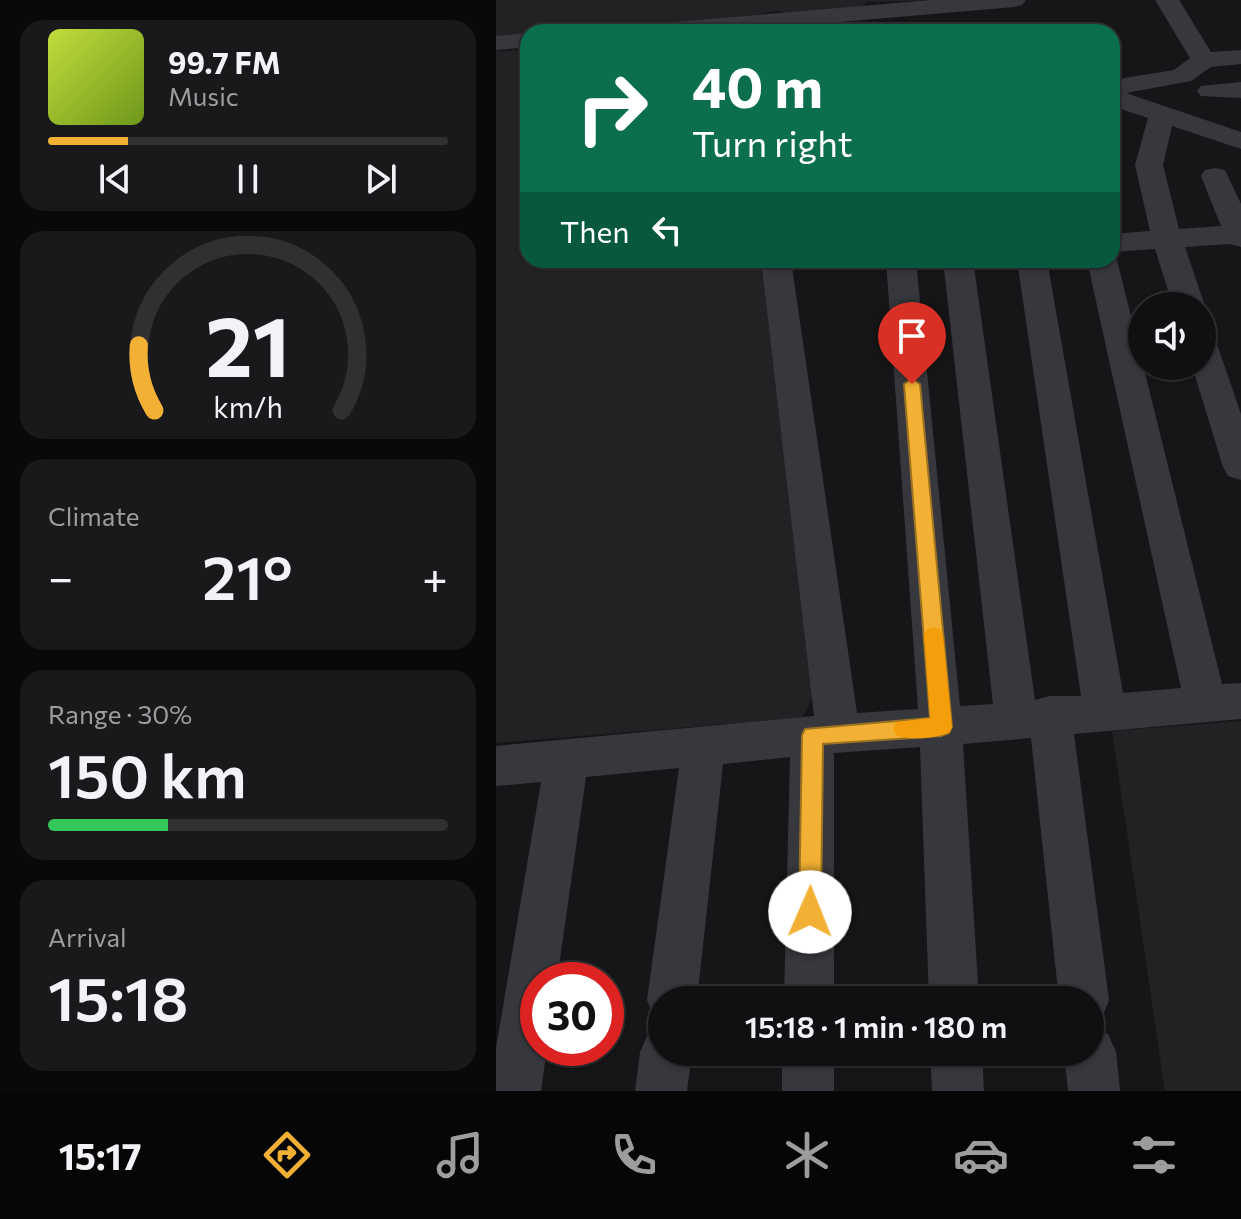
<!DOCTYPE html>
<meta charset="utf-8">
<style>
:root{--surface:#101012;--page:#19191b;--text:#f1f3f6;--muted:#9c9d9f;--line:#303032;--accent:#f2b134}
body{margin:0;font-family:Commissioner,sans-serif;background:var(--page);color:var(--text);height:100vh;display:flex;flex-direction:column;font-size:30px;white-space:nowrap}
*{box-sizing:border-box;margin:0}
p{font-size:26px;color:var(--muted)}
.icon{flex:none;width:44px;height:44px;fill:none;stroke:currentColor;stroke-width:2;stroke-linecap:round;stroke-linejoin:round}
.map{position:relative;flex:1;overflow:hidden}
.drawer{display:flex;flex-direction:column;gap:20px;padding:20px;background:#09090a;width:496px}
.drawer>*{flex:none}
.hud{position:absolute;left:24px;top:24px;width:600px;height:244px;border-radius:24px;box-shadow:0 2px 6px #0004,0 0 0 2px var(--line);background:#0b6e4f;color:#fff;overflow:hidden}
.fabs{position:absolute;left:632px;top:292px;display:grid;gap:16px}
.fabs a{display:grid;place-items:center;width:88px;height:88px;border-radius:50%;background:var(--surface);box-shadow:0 2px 6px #0004,0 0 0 2px var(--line);font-size:40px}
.speed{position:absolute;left:24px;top:962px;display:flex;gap:16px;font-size:40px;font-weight:700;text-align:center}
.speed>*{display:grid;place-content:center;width:104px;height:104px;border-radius:50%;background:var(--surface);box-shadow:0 2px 6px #0004,0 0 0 2px var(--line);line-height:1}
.speed .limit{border:12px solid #d22;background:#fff;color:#111}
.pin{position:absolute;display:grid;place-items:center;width:68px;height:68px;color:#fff;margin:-82px -34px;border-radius:50% 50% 50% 0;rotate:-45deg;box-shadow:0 0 8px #0007}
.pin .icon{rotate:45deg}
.me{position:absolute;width:88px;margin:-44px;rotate:1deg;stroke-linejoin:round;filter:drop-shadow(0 0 6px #0008)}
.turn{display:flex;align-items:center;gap:28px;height:168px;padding:0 40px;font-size:36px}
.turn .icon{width:104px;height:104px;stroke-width:2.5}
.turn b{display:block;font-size:56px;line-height:68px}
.then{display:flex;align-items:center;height:76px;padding:0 40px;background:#0003;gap:16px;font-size:30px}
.big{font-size:60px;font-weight:600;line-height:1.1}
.drawer .card{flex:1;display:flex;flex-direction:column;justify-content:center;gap:12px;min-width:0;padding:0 28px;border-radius:24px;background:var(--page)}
.drawer .dial{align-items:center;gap:0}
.dial svg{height:208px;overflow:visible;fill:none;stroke:var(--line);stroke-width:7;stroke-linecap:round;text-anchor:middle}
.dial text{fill:var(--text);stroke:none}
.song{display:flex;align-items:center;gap:24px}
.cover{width:96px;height:96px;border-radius:12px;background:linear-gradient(135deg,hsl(70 70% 55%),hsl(80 70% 35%))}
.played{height:8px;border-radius:4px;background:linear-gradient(90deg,var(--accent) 20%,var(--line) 20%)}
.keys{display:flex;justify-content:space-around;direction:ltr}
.heat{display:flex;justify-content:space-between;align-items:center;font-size:44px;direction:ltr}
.charge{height:12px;border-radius:6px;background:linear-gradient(90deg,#34c759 30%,var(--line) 0)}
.trip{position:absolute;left:152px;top:986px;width:456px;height:80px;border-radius:40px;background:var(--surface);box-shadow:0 2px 6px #0004,0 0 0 2px var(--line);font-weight:600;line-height:80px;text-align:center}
.tabs{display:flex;height:128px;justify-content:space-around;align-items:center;background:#060607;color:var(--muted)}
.tabs .icon{width:56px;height:56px}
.tabs .active{color:var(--accent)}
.tabs b{font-size:36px;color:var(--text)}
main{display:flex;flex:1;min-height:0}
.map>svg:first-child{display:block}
</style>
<main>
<section class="drawer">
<div class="card">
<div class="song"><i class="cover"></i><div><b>99.7 FM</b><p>Music</p></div></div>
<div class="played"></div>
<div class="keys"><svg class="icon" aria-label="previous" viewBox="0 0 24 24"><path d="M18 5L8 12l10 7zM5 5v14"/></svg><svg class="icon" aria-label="pause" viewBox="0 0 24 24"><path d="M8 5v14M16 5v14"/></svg><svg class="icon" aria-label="next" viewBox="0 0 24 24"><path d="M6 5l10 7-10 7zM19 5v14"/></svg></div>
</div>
<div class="card dial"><svg viewBox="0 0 100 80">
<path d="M14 69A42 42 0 1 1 86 69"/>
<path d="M14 69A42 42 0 0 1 8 44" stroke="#f2b134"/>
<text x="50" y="56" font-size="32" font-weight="700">21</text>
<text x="50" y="72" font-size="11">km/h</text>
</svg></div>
<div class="card"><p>Climate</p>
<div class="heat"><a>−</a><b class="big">21°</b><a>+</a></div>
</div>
<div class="card"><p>Range · 30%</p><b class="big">150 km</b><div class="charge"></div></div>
<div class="card"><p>Arrival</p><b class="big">15:18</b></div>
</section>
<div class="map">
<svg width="745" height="1091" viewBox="0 0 745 1091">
<rect width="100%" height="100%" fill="#161618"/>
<!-- built -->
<g fill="#222225">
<path d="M0,0h452l-80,2 -7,6 -76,6 -5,-3 -15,1 -6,5 -131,11 -23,-4 -7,8h-70v4l-32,2z"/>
<path d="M32,50v210h233l52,437 -11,21 -306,25v-692z"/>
<path d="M745,721v370h-76l-53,-360z"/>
</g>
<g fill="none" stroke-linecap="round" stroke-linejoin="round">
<!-- minor -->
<g fill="#37383d" fill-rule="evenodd">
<path d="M436,0h94l-4,5 -8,2 -290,25h-96l3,-5 9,-2z"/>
<path d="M659,0h24l32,52 30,-2v14l-30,3 -20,14 -65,12 115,39v17l-69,-23 -9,39 16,64 42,-3 -20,-50 4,-6 10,-2 10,2 16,34v43l-11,-3 -45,3 20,59 -3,4v-4h-29l-18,-57 -43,3v-18l38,-3 -15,-66 13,-47 -36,-12v-26l62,-10 16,-12z"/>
<path d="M32,33v14l-32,3v-14z"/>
<path d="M745,82v16l-40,-2 -4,-5 4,-5z"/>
<path d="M617,253l4,7 105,424 19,-1v36l-167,15 35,266 -7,18 -12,5v-23h-31l-28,-262 -68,6 16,256h-50l-9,-253 -86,6v247h-50l6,-243 -67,7 -26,236h-35v21l-8,-3 -7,-18 32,-232 -93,9 -29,203h-19v68h9l-6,43h-45v-43l45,-266 -45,4v-40l318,-30 -53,-456h30l66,453 61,-4 -32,-449h30l44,446 33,-2 -50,-444h30l62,440 15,-4h31l-64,-436h30l76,433 58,-5 -94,-428h25z"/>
<path d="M706,336l12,3 4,8 23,67v66l-13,-4 -5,-9 -31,-101h10z"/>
<path d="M594,1026l18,8 8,18 4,39h-52l-4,-39h26z"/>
<path d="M166,1028v24h30l-5,39h-52l5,-39 8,-18z"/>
<rect x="286" y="1052" width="52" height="39"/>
<path d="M434,1052h52l2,39h-52z"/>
</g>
</g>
<!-- route -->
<path fill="#f2b134" stroke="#9d7322" stroke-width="2" d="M416,379l8,5 32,343 -3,6 -8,3 -118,8 -2,168 -3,8 -8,3 -8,-3 -3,-8 3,-177 3,-6 125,-11 -26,-334z"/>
<!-- slow -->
<path fill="#f59e0b" d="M437,627l7,2 3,6 9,92 -3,6c-15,5 -38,8 -53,2l-3,-6 3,-7 34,-4 -6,-83 3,-6z"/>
</svg>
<div class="fabs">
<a><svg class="icon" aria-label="sound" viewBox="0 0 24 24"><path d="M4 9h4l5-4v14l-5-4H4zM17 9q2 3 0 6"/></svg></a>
</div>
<div class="speed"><div class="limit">30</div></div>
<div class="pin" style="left:416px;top:384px;background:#d93025"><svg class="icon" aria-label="arrive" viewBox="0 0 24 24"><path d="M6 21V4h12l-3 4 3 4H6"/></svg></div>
<svg class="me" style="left:314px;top:912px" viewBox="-20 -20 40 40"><circle r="19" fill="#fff"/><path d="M0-13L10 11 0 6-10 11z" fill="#f2b134"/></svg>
<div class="trip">15:18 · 1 min · 180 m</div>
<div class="hud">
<div class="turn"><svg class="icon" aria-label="right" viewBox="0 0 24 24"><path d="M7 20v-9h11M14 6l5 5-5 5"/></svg><div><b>40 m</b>Turn right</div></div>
<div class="then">Then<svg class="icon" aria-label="left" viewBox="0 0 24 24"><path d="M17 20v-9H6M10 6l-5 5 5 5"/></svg></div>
</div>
</div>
</main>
<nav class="tabs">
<b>15:17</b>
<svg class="icon active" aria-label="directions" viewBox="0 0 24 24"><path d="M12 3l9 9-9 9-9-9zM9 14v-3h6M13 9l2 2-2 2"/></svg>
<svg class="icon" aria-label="music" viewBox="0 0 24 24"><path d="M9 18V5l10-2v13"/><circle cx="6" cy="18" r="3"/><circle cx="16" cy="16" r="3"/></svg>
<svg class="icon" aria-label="phone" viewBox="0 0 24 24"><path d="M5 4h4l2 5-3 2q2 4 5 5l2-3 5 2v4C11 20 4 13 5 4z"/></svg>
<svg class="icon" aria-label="climate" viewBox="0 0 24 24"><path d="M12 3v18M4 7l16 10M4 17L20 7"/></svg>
<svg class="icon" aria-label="car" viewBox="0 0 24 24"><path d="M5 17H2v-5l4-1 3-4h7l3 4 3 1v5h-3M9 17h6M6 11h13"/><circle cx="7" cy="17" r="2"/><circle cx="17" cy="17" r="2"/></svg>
<svg class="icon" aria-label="filters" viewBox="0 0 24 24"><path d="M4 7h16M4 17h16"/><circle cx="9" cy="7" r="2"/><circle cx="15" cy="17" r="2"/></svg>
</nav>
